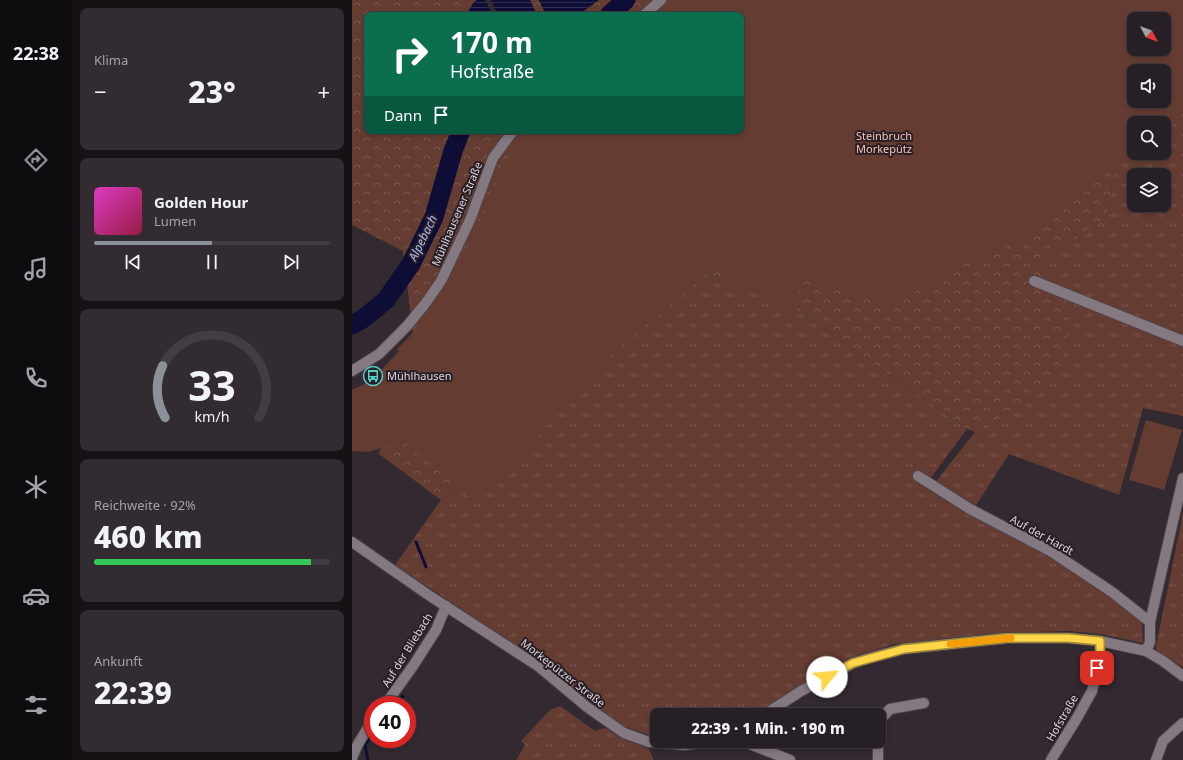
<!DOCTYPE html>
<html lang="de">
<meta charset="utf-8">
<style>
:root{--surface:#261f25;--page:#322c32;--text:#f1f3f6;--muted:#a4a2a7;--line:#423d42;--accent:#8c9099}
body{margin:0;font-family:"Noto Sans",sans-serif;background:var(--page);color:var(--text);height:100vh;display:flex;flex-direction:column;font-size:15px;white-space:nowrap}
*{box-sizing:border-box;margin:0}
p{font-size:13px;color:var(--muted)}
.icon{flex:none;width:22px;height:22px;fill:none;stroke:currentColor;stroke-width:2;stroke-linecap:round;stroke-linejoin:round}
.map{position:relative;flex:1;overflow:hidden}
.details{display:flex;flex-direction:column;gap:8px;padding:8px;background:#151114;width:280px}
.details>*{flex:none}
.hud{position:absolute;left:12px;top:12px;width:380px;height:122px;border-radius:8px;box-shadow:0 2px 6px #0003,0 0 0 1px var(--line);background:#0b6e4f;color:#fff;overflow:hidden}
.needle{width:26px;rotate:131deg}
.fabs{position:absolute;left:775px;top:12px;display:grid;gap:8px}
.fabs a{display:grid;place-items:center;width:44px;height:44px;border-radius:8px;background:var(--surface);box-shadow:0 2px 6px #0003,0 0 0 1px var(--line);font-size:20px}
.speed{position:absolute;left:12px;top:696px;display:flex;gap:8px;font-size:20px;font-weight:700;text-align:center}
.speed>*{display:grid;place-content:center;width:52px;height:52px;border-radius:50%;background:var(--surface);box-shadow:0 2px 6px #0003,0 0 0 1px var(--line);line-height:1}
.speed .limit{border:6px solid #d22;background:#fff;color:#111}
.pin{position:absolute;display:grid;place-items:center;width:34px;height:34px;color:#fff;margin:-17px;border-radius:8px;box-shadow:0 2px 6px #0006}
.me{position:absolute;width:44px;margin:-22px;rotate:62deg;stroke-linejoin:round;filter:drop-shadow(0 0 3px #0008)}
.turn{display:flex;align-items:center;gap:14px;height:84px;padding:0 20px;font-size:18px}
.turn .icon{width:52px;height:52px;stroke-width:2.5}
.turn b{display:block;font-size:28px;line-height:34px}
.then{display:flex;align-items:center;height:38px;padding:0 20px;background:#0003;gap:8px;font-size:15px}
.big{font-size:30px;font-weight:800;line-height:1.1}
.details .card{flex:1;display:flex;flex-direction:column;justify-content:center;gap:6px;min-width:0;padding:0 14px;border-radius:8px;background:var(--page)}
.details .dial{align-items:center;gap:0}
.dial svg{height:104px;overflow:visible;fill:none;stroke:var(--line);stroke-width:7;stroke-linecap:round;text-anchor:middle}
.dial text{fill:var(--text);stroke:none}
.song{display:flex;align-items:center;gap:12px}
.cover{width:48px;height:48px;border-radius:6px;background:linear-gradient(135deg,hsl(310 70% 55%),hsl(340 70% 35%))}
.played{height:4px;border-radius:2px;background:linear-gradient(90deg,var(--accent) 50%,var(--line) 50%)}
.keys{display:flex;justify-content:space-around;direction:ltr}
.heat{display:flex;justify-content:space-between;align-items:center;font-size:22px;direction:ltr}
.charge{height:6px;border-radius:3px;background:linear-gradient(90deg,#34c759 92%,var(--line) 0)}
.trip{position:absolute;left:298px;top:708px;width:236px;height:40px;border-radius:8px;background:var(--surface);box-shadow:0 2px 6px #0003,0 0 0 1px var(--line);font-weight:800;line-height:40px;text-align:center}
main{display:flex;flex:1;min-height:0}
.dock{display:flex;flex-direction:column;width:72px;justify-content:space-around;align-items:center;background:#0f0c0f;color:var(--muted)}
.dock .icon{width:28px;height:28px}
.dock .current{color:var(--accent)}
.dock b{font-size:18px;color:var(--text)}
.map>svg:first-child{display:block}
</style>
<main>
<nav class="dock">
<b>22:38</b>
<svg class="icon current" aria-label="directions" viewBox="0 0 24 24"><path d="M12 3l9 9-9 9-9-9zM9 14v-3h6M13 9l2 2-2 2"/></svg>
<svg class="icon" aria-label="music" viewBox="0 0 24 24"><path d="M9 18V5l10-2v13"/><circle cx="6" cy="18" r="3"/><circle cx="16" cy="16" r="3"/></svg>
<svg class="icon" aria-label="phone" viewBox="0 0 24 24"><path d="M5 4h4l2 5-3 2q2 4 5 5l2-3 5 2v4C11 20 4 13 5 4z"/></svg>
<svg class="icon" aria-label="climate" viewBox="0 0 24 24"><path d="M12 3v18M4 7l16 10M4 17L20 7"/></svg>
<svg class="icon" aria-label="car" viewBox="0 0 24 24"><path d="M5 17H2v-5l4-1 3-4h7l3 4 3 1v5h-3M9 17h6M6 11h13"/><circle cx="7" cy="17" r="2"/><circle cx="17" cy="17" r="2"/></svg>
<svg class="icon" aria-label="filters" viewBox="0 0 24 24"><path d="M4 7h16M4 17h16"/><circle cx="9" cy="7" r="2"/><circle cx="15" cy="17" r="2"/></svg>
</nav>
<section class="details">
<div class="card"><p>Klima</p>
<div class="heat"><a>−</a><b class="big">23°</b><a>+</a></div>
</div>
<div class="card">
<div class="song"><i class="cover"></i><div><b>Golden Hour</b><p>Lumen</p></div></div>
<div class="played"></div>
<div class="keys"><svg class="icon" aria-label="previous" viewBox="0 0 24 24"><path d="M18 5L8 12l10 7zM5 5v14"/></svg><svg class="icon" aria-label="pause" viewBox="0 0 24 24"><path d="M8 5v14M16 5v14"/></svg><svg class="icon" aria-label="next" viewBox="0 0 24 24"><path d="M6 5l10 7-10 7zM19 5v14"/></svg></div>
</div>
<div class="card dial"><svg viewBox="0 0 100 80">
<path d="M14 69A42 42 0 1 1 86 69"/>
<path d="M14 69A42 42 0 0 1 12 29" stroke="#8c9099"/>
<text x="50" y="56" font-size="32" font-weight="700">33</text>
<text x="50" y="72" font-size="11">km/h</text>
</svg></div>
<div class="card"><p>Reichweite · 92%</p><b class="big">460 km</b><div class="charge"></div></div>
<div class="card"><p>Ankunft</p><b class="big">22:39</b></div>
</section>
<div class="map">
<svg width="831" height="760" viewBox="0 0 831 760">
<defs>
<pattern id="grass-tufts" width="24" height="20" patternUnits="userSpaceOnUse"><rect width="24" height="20" fill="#653c32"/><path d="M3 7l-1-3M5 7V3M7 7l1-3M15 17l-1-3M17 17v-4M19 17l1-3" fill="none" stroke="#7b574f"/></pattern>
<pattern id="forest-crowns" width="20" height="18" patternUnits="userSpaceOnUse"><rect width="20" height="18" fill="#653c32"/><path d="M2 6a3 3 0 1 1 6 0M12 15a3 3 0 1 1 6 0" fill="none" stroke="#7b574f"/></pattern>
<pattern id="water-rules" width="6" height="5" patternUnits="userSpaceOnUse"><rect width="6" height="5" fill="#0d0d35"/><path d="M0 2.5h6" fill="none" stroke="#303052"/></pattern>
</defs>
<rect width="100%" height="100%" fill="#332931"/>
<!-- grass -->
<g fill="url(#grass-tufts)" fill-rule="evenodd">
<path d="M831,110v306l-40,-8 -24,87 -110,-41 -34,53 -41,-23 41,-52 6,2 52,-166 74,-51 8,-55 19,-14v5h30v-28zM782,175h30v30h-30z"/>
<path d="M347,272l88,31 180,126 -43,58 46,28 75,38 97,65 1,25 -42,-9 -32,-3 -71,2 -104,11 -45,14 -50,28 -45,29h-97v21l-7,-1 -27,-9 -42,-30 -44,-37 -142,-94 46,-65 91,-74z"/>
<path d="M831,513v154l-26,-15 -1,-6z"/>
<path d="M208,706l35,25 10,-3 18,11 26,10 5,11h-138l9,-15 -4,-4 29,-31z"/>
</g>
<!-- forest -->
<g fill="url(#forest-crowns)" fill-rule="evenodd">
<path d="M0,0h125l-3,2 -8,13h-99v116h374v-116h-163l21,-15h584l-19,123h-30l-19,40 -8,54 -73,51 39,21 -11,79 -81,66 -14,-5 -180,-126 -88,-31 -167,154 -91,74 -62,-46 35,-113 -11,-90 -51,-26zM782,19h30v30h-30zM782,71h30v30h-30z"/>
<path d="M178,0h9l7,15h-9z"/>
</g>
<!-- park -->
<g fill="#653c32" fill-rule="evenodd">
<path d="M326,0h505v111l-19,16v-4h-30v28l-66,54 -51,36 -27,13 -34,11 -8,9 -55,30 -87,-24 -18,31 -32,-19 -15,3 -3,-16 -4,-5 -9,-5 -11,1 -10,7 -92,77 -135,150 -76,-65 -8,5 -24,8 -17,-1v-61l19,-9 28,-30 -2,-2 10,-10 13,-16 13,-17 29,-44 15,-39 5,-3c12,-29 23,-68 46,-89h213v-116h-80zM782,19h30v30h-30zM782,71h30v30h-30z"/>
<path d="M794,420l36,10 -18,60 -35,-10z"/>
</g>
<!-- water -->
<g fill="url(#water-rules)">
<path d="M125,0h8l8,15h-27l8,-13z"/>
<path d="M139,0h39l7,15h-39z"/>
<path d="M187,0h60l-21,15h-32z"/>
</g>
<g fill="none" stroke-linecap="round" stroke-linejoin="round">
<!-- stream -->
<g stroke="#0d0d35" stroke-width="3">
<path d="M64,542l10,25"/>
<path d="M43,705l8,-9"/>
<path d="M16,760l-3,-15 8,-12"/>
</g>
<!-- river -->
<g stroke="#0d0d35" stroke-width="19">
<path d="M257,15l17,-15"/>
<path d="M0,325l12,-7 22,-18 25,-36 23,-47 19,-66 8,-20"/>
</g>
<!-- minor casing -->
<g stroke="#4d454b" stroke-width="12">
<g id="minor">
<path d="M682,281l149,60"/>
<path d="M566,476l52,33 82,43 60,40 38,30"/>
<path d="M794,651l4,-9v-20l33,-144"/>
<path d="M527,721l11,-12 34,-6"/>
<path d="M395,741l5,4 38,15"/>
<path d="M526,741v19"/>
<path d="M699,760l26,-42 15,-27 8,-34v-16"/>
<path d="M804,760l7,-19 20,-18"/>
</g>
</g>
<!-- tertiary casing -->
<g stroke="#4d454b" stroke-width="12">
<g id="tertiary">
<path d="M0,542l78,54 108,70 49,41 37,26 25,9 36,3 28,-4"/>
<path d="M33,705l28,-39 23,-36 10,-24"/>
<path d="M412,715l37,-24 52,-28 20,-6 30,-8 104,-11h62l31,3 46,10 17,10 20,15"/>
<path d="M0,758l6,-14 15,-25"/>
</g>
</g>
<!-- secondary casing -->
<g stroke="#4d454b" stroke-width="12">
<g id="secondary">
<path d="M292,15l17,-15"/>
<path d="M0,371l27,-17 28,-28 18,-22 16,-23 29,-61 23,-62 20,-27"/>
</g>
</g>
<!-- minor -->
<use href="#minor" stroke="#847881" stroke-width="10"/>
<!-- tertiary -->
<use href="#tertiary" stroke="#847881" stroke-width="10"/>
<!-- secondary -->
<use href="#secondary" stroke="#847881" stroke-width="10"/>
</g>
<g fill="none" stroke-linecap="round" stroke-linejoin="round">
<!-- route casing -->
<g stroke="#a68a30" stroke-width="10">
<path id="route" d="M475,677l26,-14 51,-14 103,-11h61l32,3v16l-3,11"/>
</g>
<!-- route -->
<use href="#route" stroke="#ffd54a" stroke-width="7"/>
<!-- slow -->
<path stroke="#f59e0b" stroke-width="7" d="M598,644l61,-6"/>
</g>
<!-- icons -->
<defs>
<g id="bus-ring" transform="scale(1)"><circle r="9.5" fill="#291f27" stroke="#56cec4" stroke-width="1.5"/><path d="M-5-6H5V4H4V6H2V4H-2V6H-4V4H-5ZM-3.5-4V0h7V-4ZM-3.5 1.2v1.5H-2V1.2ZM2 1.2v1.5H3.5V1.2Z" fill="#56cec4"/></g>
</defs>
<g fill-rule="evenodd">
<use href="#bus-ring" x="21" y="376"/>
</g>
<g text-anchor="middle" stroke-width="4" stroke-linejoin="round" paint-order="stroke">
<!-- park labels -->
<g font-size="11" fill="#f8c3b6" stroke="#291f27">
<text x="532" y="140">Steinbruch<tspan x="532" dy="13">Morkepütz</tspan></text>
</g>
<!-- street labels -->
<g font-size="11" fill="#ddd6db" stroke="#291f27">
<text transform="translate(105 214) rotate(-67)" y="4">Mühlhausener Straße</text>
<text transform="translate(690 535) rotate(29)" y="4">Auf der Hardt</text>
<text transform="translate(55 650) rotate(-58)" y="4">Auf der Bliebach</text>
<text transform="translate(211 673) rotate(38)" y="4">Morkepützer Straße</text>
<text transform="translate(710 718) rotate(-60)" y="4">Hofstraße</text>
</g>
<!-- poi labels -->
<g font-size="11" fill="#ddd6db" stroke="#291f27" text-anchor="start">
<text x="35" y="380">Mühlhausen</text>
</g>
<!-- water labels -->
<g font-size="12" font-style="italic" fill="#b1bcf8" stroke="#291f27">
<text transform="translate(71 238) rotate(-64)" y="4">Alpebach</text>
</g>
</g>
</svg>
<div class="fabs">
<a><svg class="needle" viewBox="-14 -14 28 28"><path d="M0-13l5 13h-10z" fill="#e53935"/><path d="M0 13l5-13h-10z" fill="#a4a2a7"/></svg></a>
<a><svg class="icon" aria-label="sound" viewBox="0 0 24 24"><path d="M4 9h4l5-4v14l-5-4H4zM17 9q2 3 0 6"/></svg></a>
<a><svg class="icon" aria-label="search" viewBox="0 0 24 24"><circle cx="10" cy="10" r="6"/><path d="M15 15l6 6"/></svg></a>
<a><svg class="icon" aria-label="layers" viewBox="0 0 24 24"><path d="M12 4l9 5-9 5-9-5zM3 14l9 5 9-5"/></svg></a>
</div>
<div class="speed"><div class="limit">40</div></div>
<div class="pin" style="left:745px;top:668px;background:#d93025"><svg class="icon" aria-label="arrive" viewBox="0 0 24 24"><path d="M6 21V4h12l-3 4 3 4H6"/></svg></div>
<svg class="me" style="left:475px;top:677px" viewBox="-20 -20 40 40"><circle r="19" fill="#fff"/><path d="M0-13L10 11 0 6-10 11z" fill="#ffd54a"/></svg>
<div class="trip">22:39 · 1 Min. · 190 m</div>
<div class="hud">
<div class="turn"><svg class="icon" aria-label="right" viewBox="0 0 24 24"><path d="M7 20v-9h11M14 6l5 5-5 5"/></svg><div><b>170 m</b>Hofstraße</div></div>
<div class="then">Dann<svg class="icon" aria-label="arrive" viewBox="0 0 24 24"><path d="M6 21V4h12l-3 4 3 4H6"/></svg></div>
</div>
</div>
</main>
